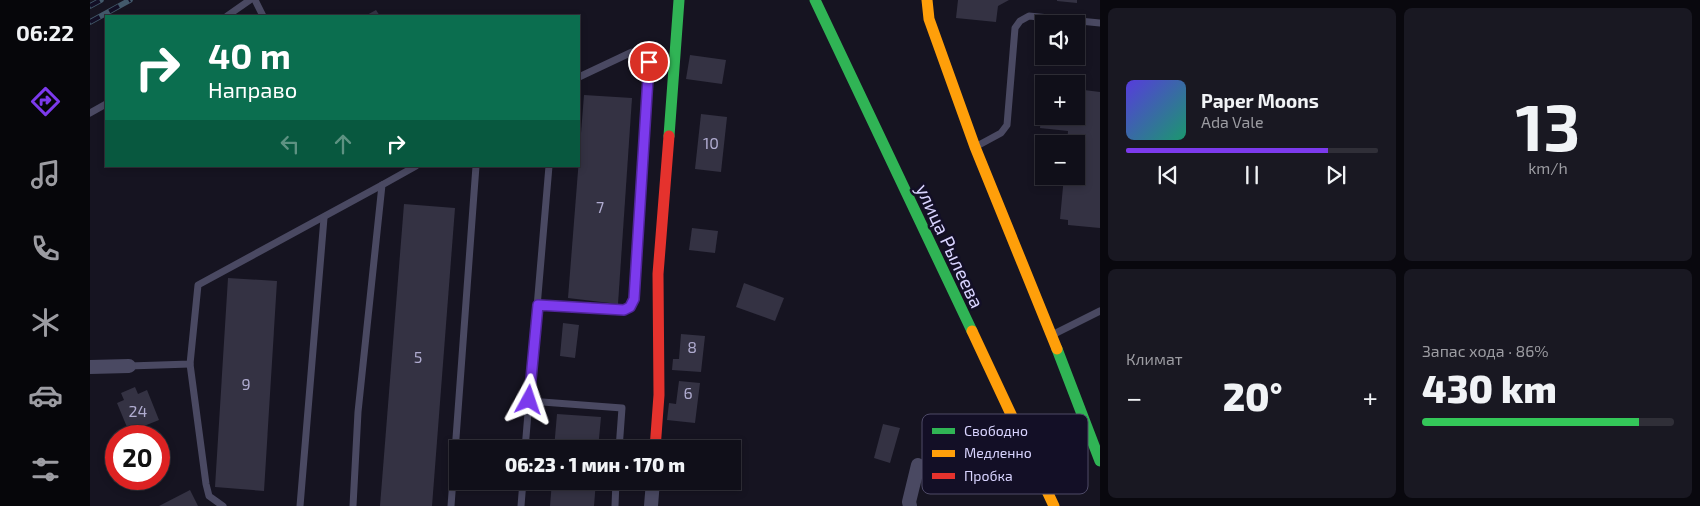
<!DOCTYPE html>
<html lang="ru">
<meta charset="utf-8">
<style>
:root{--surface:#100f19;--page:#191822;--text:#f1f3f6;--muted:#9c9ca2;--line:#302f38;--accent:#7c3aed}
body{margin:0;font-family:"Exo 2",sans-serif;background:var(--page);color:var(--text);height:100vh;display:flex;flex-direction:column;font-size:19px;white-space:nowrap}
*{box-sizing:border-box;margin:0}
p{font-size:16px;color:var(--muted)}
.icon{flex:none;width:28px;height:28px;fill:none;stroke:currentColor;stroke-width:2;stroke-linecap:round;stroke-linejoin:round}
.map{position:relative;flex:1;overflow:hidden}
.drawer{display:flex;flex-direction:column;gap:8px;padding:8px;background:#09080e;width:600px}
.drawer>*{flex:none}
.guide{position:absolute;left:15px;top:15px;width:475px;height:152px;border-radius:0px;box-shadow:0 2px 8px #0003,0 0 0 1px var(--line);background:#0b6e4f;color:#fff;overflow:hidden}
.buttons{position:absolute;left:945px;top:15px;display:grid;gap:10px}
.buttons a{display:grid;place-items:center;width:50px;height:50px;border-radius:0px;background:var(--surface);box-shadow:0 2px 8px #0003,0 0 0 1px var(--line);font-size:25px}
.speed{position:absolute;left:15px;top:425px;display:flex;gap:10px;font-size:25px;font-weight:700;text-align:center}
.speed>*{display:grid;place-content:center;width:65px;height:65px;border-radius:50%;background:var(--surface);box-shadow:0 2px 8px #0003,0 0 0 1px var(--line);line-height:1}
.speed .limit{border:8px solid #d22;background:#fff;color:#111}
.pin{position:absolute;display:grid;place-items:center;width:42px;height:42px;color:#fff;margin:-21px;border:2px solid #fff;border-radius:50%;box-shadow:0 1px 5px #0007}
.me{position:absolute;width:55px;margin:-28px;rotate:5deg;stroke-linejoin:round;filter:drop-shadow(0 0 4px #0008)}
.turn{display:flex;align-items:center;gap:18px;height:105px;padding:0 20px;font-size:22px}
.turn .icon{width:65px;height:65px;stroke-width:2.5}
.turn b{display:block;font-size:35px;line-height:42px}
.lanes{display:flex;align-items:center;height:48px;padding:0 20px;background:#0003;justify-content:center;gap:25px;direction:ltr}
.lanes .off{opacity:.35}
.big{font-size:38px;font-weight:800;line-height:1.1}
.drawer .card{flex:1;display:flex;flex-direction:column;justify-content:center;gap:8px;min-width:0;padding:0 18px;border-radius:8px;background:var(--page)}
.drawer .dial{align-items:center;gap:0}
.dial b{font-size:65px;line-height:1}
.song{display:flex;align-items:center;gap:15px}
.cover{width:60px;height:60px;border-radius:8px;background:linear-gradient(135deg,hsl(250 70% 55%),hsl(160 70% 35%))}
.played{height:5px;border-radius:2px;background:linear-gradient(90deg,var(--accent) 80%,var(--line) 80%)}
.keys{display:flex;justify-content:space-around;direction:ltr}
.heat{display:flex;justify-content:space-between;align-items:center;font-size:28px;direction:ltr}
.charge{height:8px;border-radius:4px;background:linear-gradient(90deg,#34c759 86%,var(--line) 0)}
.drawer .tiles{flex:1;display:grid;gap:8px;grid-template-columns:repeat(2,1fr)}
.trip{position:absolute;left:359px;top:440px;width:292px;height:50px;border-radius:0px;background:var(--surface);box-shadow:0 2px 8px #0003,0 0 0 1px var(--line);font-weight:800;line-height:50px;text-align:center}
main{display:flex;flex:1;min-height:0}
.tab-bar{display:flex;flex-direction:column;width:90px;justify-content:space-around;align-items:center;background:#06060a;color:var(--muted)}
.tab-bar .icon{width:35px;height:35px}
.tab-bar .selected{color:var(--accent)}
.tab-bar b{font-size:22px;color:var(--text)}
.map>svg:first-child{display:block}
</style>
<main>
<nav class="tab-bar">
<b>06:22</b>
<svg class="icon selected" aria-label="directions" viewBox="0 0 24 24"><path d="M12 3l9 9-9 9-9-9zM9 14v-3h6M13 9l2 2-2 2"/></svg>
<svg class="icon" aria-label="music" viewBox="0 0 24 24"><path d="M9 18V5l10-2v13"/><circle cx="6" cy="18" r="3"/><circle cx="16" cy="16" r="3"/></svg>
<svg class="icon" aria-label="phone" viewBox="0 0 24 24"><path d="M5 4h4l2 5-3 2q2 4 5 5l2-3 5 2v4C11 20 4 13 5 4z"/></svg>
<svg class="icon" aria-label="climate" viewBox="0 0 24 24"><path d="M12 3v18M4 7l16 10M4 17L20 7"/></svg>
<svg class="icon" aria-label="car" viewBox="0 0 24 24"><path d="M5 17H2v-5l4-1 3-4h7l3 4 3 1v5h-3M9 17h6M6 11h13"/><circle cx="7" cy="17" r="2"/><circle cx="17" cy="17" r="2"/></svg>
<svg class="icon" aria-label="filters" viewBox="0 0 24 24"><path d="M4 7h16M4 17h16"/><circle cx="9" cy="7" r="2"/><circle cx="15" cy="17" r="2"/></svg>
</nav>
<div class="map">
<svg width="1010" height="506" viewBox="0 0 1010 506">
<rect width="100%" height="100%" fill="#161421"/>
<!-- building -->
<g fill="#343243">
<path d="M868,0h51l-11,6 -2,16 -40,-4z"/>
<path d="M967,0h20v3l-20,-2z"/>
<path d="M286,10l4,6h-15z"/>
<path d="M600,55l36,5 -4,24 -36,-5z"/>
<path d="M986,89l24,3v136l-32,-3v-5l-8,-1 4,-43h12v-32h-9l1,-13 -28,-3 2,-21h2v9h32z"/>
<path d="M494,95l48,3 -14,206 -50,-6z"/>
<path d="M611,114l26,3 -6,55 -26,-3z"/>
<path d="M314,204l51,4 -23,298h-52z"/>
<path d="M602,228l26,3 -3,22 -26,-3z"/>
<path d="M138,278l49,3 -13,210 -49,-4z"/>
<path d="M654,283l40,15 -9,23 -39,-14z"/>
<path d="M473,323l16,2 -4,33 -15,-2z"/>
<path d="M591,334l24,2 -4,36 -29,-2 1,-11h6z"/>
<path d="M589,381l21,2 -5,40 -28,-3 2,-17 7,1z"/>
<path d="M45,387l3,7 9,-4 12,30 -30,12 -12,-29 7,-3 -3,-7z"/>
<path d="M467,414l44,3 -3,32h-44z"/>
<path d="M793,424l17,4 -10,35 -16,-5z"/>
<path d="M462,481h44l-2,25h-44z"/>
<path d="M100,490l8,16h-39z"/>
</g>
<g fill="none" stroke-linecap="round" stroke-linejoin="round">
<!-- lane -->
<g stroke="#4a4962" stroke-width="7">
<path d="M165,0l8,16"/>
<path d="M137,16l23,-16"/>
<path d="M0,113l16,-9"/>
<path d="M887,146l24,-13 6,-8 8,-97 5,-7 9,-5 71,7"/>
<path d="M448,305l86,5 6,-3 4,-8 15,-236 -4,-10 -13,-1 -53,25"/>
<path d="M964,334l46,-23"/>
<path d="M100,364l16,120 3,12 14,10"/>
<path d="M39,366l61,-2 8,-79 184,-100"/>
<path d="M439,401l20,-235"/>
<path d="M435,449l4,-48 93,7 -3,41"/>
<path d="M210,506l24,-288"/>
<path d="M263,506l5,-94 24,-227 34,-19"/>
<path d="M361,506l25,-340"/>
<path d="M431,506l2,-25"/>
<path d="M525,506l1,-25"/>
</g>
<!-- street -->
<g stroke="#4a4962" stroke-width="14">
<path d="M0,367l39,-1"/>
<path d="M561,506l2,-25"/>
<path d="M820,506l-1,-4 9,-37"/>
</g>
<!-- fast -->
<g stroke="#30b455" stroke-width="11">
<path d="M725,0l157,331"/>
<path d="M579,136l10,-136"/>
<path d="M967,349l43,112"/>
</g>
<!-- slow -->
<g stroke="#ff9f0a" stroke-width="11">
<path d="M837,0l2,19 46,128 82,202"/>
<path d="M882,331l82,175"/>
</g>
<!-- jam -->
<path stroke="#e5322d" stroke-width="11" d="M565,449l4,-54 -1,-121 11,-138"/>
<!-- rail casing -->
<g stroke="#43596b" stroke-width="5.5">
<g id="rail">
<path d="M0,6l11,-6"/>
<path d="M0,22l40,-22"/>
</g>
</g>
<!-- rail -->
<use href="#rail" stroke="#130f26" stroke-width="4" stroke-dasharray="11" stroke-linecap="butt"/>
</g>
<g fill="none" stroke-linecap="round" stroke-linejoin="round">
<!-- route casing -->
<g stroke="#51269a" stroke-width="12">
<path id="route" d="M439,400l9,-95 86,5 6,-3 4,-8 15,-237"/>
</g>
<!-- route -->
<use href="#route" stroke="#7c3aed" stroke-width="9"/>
</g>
<g text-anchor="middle" stroke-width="5" stroke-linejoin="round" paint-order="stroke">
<!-- number labels -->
<g font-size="16" fill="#b0acd0">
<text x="621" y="149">10</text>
<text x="510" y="213">7</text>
<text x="602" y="353">8</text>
<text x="328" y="363">5</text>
<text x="156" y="390">9</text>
<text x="598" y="399">6</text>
<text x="48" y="417">24</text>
</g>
<!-- street labels -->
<g font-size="19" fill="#d9d4ff" stroke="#130f26">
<text transform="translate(860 246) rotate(65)" y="7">улица Рылеева</text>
</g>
</g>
<!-- legend -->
<rect x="832" y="414" width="166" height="80" rx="8" fill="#130f26" stroke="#4e4a67" stroke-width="1"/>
<rect x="842" y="428" width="23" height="6" fill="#30b455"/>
<rect x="842" y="450" width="23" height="7" fill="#ff9f0a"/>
<rect x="842" y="473" width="23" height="6" fill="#e5322d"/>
<g font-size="14" fill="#d9d4ff">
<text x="874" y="436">Свободно</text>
<text x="874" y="458">Медленно</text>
<text x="874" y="481">Пробка</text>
</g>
</svg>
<div class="buttons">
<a><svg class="icon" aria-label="sound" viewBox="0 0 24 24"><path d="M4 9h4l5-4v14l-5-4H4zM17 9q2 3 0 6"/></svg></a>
<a>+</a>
<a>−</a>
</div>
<div class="speed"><div class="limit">20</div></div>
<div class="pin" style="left:559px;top:62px;background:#d93025"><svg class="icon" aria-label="arrive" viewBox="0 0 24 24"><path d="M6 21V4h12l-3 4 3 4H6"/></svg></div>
<svg class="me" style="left:439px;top:400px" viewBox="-20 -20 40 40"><path d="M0-17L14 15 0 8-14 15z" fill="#7c3aed" stroke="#fff" stroke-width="4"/></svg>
<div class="trip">06:23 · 1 мин · 170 m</div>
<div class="guide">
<div class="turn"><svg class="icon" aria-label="right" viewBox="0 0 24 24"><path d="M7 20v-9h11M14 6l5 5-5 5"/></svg><div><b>40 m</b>Направо</div></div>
<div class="lanes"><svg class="icon off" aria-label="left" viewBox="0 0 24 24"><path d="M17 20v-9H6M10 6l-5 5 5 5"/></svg><svg class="icon off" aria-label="ahead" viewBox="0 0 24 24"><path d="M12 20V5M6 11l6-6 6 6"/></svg><svg class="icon" aria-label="right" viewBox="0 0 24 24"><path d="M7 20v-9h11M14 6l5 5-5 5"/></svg></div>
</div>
</div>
<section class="drawer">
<div class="tiles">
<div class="card">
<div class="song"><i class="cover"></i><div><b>Paper Moons</b><p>Ada Vale</p></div></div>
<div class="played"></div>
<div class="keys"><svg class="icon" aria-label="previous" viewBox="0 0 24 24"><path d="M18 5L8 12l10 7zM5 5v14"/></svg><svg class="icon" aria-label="pause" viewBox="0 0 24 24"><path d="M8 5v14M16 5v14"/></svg><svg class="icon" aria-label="next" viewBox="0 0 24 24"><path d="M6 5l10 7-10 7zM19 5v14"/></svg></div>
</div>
<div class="card dial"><b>13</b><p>km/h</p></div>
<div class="card"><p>Климат</p>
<div class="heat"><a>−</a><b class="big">20°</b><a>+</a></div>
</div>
<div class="card"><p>Запас хода · 86%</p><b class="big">430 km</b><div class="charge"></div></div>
</div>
</section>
</main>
